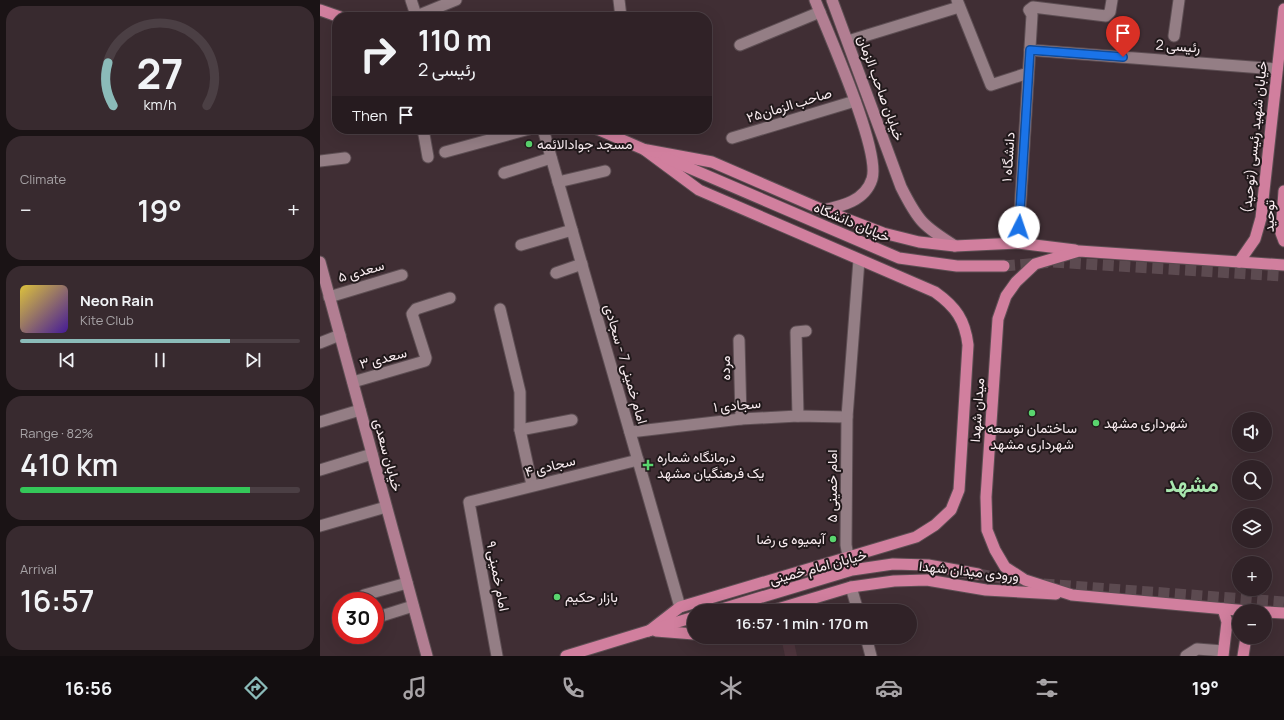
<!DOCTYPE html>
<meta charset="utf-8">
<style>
:root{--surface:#302227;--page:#382a2f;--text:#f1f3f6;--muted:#a8a4a7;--line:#4b3f44;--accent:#8bbbb9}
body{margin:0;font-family:Manrope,Vazirmatn,sans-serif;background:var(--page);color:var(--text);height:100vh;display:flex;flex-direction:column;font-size:15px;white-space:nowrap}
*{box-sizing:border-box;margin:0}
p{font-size:13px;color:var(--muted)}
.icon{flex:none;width:22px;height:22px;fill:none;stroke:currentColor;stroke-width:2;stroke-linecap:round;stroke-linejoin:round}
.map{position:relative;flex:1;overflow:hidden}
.panel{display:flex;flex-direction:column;gap:6px;padding:6px;background:#1a1315;width:320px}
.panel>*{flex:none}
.banner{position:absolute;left:12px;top:12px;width:380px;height:122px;border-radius:16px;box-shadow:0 4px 16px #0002,0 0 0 1px var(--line);background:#302227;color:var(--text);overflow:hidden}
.controls{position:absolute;left:912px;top:412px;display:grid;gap:8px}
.controls a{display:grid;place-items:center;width:40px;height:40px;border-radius:50%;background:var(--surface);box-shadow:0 4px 16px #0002,0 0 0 1px var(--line);font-size:20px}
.speed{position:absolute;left:12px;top:592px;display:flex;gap:8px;font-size:20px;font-weight:700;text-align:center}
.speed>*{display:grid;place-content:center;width:52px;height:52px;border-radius:50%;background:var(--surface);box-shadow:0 4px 16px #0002,0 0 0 1px var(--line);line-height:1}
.speed .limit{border:6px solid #d22;background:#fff;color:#111}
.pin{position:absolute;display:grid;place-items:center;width:34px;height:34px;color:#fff;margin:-41px -17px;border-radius:50% 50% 50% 0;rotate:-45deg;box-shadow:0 0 4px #0007}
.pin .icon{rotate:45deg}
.me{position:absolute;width:44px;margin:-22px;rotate:4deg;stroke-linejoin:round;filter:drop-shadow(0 0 3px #0008)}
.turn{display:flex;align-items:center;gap:14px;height:84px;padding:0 20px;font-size:18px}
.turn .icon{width:52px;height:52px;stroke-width:2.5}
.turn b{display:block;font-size:28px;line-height:34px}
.then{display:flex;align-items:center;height:38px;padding:0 20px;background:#0003;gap:8px;font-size:15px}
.big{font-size:30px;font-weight:600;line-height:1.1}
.panel .widget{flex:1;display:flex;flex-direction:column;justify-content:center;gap:6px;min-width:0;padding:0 14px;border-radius:16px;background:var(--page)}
.panel .dial{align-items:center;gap:0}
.dial svg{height:104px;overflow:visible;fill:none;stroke:var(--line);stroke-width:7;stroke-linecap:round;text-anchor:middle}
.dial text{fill:var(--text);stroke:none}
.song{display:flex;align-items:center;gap:12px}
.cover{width:48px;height:48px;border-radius:6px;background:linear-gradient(135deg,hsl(50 70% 55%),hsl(260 70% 35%))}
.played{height:4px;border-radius:2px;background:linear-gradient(90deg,var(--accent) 75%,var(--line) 75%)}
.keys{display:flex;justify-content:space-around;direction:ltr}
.heat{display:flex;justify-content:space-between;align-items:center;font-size:22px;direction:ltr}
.charge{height:6px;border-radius:3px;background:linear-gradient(90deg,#34c759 82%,var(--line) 0)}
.trip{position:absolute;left:367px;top:604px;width:230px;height:40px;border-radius:20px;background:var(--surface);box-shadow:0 4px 16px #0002,0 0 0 1px var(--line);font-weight:600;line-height:40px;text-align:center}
.menu{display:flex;height:64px;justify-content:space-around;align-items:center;background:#130e10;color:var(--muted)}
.menu .icon{width:28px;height:28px}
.menu .active{color:var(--accent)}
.menu b{font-size:18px;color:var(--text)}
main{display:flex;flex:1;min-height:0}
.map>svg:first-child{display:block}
</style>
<main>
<section class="panel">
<div class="widget dial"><svg viewBox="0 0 100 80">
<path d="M14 69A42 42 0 1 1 86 69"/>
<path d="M14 69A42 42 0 0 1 10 36" stroke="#8bbbb9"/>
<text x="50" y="56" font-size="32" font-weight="700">27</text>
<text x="50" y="72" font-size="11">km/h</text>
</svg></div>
<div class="widget"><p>Climate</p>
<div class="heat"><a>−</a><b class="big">19°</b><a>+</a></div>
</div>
<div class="widget">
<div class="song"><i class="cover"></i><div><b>Neon Rain</b><p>Kite Club</p></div></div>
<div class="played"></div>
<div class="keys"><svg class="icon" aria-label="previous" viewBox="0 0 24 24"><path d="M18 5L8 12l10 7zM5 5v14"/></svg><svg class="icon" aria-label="pause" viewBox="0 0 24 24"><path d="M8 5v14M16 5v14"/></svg><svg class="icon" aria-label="next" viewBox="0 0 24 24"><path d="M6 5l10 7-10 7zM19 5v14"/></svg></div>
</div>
<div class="widget"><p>Range · 82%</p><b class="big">410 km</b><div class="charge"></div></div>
<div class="widget"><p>Arrival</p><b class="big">16:57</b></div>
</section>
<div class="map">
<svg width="964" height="656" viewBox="0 0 964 656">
<rect width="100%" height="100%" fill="#402e34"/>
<!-- built -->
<path fill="#4e353d" d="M461,637h12l4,19h-12z"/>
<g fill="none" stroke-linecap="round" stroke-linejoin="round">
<!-- primary-tunnel -->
<g stroke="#5c4a50" stroke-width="11" stroke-dasharray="11 5.5" stroke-linecap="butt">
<path d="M684,266l49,-4 231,14"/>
<path d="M658,574l52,9 254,19"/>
</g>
<!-- minor casing -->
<g stroke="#5d4e53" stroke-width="13">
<g id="minor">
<path d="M91,0l5,15"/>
<path d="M299,0l2,17"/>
<path d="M637,0l34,85 37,-12"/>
<path d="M94,17l42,-17"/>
<path d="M854,36l5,-36"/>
<path d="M528,41l111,-34"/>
<path d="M420,45l80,-33"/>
<path d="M710,50l247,19"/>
<path d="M103,129l5,28"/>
<path d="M412,138l123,-37"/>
<path d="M125,152l84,-23"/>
<path d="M0,161l25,-3"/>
<path d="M184,173l47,-15"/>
<path d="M238,182l47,-11"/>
<path d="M698,243l14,-228 -3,-5 4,-3 73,9 4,-4 2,-12"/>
<path d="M201,245l51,-15"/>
<path d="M236,273l26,-9"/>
<path d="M9,297l73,-22"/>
<path d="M180,309l20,83v38l12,55"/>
<path d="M419,340l2,79"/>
<path d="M0,343l20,-8"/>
<path d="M33,382l72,-21 1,-3 -14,-44 4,-5 34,-11"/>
<path d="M478,416l-2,-84 10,-1"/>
<path d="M0,422l40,-12"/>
<path d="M200,430l52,-10"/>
<path d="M310,432l111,-13 57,-3 49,1"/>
<path d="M0,470l52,-16"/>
<path d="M0,526l66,-19"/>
<path d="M528,556l-2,-11 1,-128 12,-157"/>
<path d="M531,587l7,24"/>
<path d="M44,595l43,-12"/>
<path d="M55,618l38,-12"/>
<path d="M546,637l5,19"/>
<path d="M177,656l-28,-154 169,-42"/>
</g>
</g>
<!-- tertiary casing -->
<g stroke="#5d4e53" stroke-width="13">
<g id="tertiary">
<path d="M223,129l137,478"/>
<path d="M866,656l11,-7 26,2"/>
</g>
</g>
<!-- secondary casing -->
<g stroke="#5d4e53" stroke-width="13">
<g id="secondary">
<path d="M495,0c13,33 66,151 57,179 -7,22 -30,27 -49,31"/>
<path d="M512,0l69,187c17,34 22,39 54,59"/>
<path d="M0,262l107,394"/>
</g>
</g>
<!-- primary casing -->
<g stroke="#5d4e53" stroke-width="13">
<g id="primary">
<path d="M0,10l20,7"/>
<path d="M277,129l53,23"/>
<path d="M325,150l54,40 236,102c21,15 30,28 33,53l-9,145 -8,20 -16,15 -19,12 -236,70 -31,24"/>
<path d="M327,150l65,12 111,48 60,23 36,9 36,4 63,-3 57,7"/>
<path d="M346,158l233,100 58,8h47"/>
<path d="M964,191l-3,42 3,8"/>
<path d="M919,262l16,-23 6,-21 23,-209"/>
<path d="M395,611l137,-41 41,-6 35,1 50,9"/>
<path d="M451,611l80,-24 43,-6 33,-1 59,10 70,4"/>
<path d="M928,611l-176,-16 -47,-15 -20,-13 -10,-17 -8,-20 -1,-33 12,-178 8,-23 10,-14 19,-18 44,-13 205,14"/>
<path d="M945,612l19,1"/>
<path d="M336,631l38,3"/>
<path d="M246,656l128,-39"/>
<path d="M903,656l4,-34 -4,-13"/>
<path d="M923,656l3,-19"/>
</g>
</g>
<!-- minor -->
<use href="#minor" stroke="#947e85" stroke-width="11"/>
<!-- tertiary -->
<use href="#tertiary" stroke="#947e85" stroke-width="11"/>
<!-- secondary -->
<use href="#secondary" stroke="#b27e92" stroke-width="11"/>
<!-- primary -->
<use href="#primary" stroke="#d17f9e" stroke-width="11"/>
</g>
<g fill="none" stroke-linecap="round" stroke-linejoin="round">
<!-- route casing -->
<g stroke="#114b97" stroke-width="10">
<path id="route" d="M699,227l11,-177 93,7"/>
</g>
<!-- route -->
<use href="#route" stroke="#1a73e8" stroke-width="7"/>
</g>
<!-- markers -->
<g fill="#5ad56e" stroke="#21191b" stroke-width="1.5">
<circle cx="209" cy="144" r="4"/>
<circle cx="712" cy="413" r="4"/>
<circle cx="776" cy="423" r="4"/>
<path d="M326 459h4v4h4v4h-4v4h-4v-4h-4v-4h4z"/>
<circle cx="513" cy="539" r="4"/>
<circle cx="237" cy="597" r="4"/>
</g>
<g text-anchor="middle" stroke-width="4" stroke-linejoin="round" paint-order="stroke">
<!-- street labels -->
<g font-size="14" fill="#f9ecf0" stroke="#21191b">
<text transform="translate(858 46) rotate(4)" y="5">رئیسی 2</text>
<text transform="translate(561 88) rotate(70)" y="5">خیابان صاحب الزمان</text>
<text transform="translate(469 105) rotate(-17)" y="5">صاحب الزمان۲۵</text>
<text transform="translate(934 137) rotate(-84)" y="5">خیابان شهید رئیسی (توحید)</text>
<text transform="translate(688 157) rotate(-86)" y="5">دانشگاه ۱</text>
<text transform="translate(949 216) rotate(-89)" y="5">توحید</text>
<text transform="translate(532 222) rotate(23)" y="5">خیابان دانشگاه</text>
<text transform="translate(41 271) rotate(-16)" y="5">سعدی ۵</text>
<text transform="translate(63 358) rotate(-15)" y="5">سعدی ۳</text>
<text transform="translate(306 364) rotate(74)" y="5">امام خمینی 7 - سجادی</text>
<text transform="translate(405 368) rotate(-91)" y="5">مرده</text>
<text transform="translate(417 405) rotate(-5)" y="5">سجادی ۱</text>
<text transform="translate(657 410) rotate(-86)" y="5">میدان شهدا</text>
<text transform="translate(68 455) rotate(75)" y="5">خیابان سعدی</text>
<text transform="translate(230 466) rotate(-14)" y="5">سجادی ۴</text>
<text transform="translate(512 486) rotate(-90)" y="5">امام خمینی ۵</text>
<text transform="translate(498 567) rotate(-15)" y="5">خیابان امام خمینی</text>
<text transform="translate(649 571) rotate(6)" y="5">ورودی میدان شهدا</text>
<text transform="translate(178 576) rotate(79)" y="5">امام خمینی ۹</text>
</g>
<!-- poi labels -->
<g font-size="14" fill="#f9ecf0" stroke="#21191b" text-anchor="start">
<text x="217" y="149">مسجد جوادالائمه</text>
<text x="784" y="428">شهرداری مشهد</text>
<text x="712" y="433" text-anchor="middle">ساختمان توسعه<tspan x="712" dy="16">شهرداری مشهد</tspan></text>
<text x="337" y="462">درمانگاه شماره<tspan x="337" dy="16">یک فرهنگیان مشهد</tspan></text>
<text x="505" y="544" text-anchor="end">آبمیوه ی رضا</text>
<text x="245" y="602">بازار حکیم</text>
</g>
<!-- town labels -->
<g font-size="22" font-weight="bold" fill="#a9e8af" stroke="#21191b">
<text x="872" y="492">مشهد</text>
</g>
</g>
</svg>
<div class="controls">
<a><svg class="icon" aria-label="sound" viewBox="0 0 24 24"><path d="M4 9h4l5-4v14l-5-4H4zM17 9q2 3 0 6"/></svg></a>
<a><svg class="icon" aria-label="search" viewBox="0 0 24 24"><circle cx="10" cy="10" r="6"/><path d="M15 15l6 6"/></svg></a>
<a><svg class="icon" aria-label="layers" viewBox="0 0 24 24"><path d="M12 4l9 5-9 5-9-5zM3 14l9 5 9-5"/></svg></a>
<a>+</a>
<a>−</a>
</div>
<div class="speed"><div class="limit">30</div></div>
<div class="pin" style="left:803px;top:57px;background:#d93025"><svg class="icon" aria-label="arrive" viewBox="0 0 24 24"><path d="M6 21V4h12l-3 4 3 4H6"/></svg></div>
<svg class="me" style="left:699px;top:227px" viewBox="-20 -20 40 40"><circle r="19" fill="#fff"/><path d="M0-13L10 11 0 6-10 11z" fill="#1a73e8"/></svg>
<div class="trip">16:57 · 1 min · 170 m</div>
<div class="banner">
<div class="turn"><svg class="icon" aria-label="right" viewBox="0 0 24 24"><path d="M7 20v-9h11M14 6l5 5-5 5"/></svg><div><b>110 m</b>رئیسی 2</div></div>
<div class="then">Then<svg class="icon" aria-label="arrive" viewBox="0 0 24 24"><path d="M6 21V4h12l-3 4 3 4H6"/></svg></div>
</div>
</div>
</main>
<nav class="menu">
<b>16:56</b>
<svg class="icon active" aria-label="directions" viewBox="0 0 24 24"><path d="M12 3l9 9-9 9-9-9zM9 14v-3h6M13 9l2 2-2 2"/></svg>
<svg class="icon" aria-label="music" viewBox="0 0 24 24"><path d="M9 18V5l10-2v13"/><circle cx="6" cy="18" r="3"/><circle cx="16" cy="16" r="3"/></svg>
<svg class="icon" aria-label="phone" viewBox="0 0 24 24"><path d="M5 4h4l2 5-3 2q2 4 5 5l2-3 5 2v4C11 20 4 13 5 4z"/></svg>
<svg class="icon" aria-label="climate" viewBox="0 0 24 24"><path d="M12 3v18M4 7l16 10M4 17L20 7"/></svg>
<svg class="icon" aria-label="car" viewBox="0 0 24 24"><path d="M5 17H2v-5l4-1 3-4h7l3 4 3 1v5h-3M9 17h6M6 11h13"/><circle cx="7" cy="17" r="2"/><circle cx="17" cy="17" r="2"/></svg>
<svg class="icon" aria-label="filters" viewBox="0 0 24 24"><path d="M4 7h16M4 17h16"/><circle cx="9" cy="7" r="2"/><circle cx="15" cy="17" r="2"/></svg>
<b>19°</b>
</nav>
